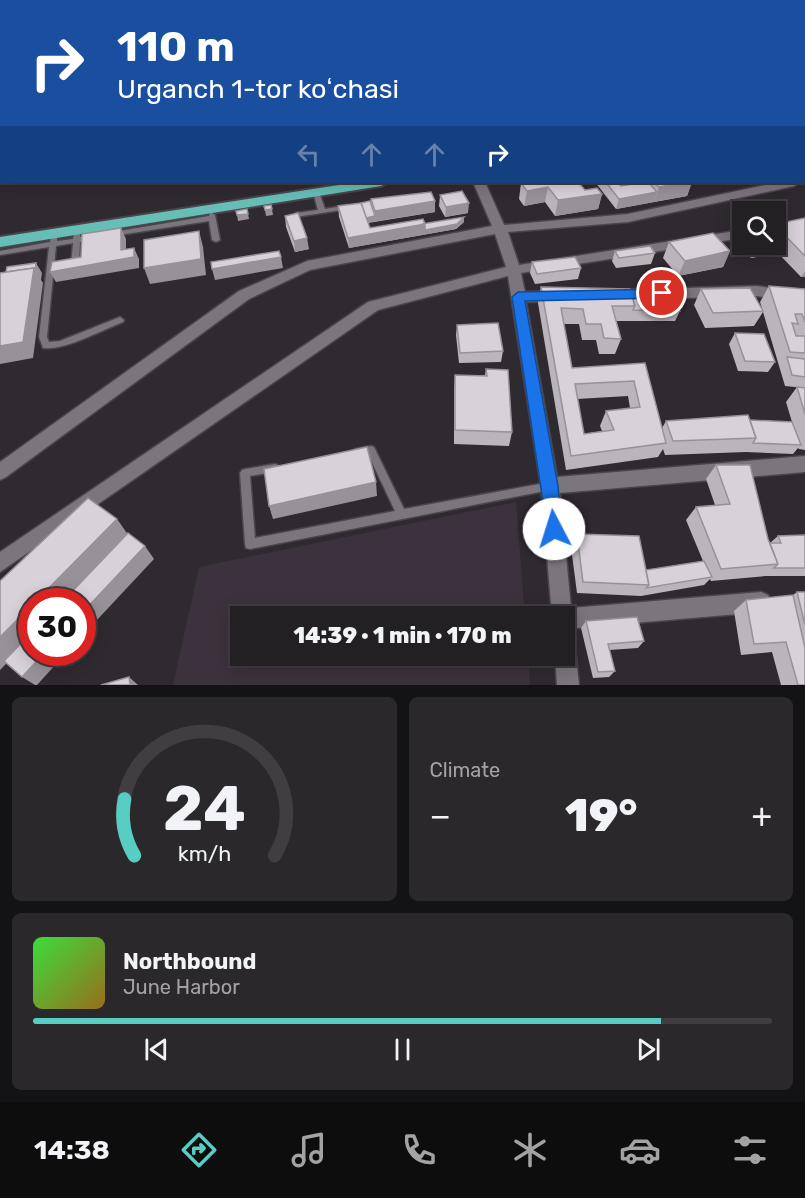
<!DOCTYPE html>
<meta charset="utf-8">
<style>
:root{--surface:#232024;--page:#2b282c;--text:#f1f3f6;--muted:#a3a3a6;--line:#403e41;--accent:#57cec1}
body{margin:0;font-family:Rubik,sans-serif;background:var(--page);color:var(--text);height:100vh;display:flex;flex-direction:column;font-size:22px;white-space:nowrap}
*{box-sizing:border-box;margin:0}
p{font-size:20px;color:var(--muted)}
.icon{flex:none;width:33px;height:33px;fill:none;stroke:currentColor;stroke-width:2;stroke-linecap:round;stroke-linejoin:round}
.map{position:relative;height:685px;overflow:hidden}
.panel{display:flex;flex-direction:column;gap:12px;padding:12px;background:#131214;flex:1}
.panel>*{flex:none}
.guide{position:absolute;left:0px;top:0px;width:806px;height:183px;box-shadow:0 3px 15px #0003,0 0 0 2px var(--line);background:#1a4fa0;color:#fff;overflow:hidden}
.fabs{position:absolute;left:732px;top:201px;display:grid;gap:12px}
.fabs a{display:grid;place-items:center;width:54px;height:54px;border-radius:0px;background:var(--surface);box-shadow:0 3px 15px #0003,0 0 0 2px var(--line);font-size:30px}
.speed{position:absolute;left:18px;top:588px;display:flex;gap:12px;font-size:30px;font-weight:700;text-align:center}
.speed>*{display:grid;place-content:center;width:78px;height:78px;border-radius:50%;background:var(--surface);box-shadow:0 3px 15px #0003,0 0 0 2px var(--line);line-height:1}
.speed .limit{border:9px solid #d22;background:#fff;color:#111}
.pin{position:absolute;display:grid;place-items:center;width:51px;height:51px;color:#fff;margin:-26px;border:3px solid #fff;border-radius:50%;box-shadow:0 2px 6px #0007}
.me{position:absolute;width:66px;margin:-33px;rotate:355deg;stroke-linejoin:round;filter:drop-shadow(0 0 4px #0008)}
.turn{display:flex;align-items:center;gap:21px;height:126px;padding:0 18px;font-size:27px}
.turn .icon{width:78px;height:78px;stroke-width:2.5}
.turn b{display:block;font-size:42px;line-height:51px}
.lanes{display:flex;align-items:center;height:57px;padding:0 18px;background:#0003;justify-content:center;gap:30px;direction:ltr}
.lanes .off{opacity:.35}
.big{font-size:45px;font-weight:800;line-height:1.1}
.panel .widget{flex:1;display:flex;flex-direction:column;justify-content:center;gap:9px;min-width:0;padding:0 21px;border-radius:9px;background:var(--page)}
.panel .dial{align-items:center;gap:0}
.dial svg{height:156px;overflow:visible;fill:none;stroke:var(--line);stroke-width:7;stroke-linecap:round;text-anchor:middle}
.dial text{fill:var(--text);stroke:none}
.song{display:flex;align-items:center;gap:18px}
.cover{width:72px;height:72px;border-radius:9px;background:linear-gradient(135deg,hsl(120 70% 55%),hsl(40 70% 35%))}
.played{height:6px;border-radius:3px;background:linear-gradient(90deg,var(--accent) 85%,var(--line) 85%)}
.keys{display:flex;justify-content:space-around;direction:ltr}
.heat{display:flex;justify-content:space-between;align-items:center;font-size:33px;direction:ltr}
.panel .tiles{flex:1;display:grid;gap:12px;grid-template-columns:1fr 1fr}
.widget:last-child{grid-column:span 2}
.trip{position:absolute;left:230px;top:606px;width:345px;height:60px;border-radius:0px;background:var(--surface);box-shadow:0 3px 15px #0003,0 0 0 2px var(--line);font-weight:800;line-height:60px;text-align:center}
.tabs{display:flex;height:96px;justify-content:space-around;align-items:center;background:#0e0d0e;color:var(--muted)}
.tabs .icon{width:42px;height:42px}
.tabs .current{color:var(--accent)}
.tabs b{font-size:27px;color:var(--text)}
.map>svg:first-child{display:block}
</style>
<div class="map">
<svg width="805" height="685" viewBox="0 0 805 685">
<rect width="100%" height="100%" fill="#2f2a30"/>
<!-- built -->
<path fill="#3c323d" d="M516,502l9,114h-285v40h288l2,29h-357l26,-118z"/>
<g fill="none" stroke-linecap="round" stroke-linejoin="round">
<!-- river -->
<g fill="#2f7d74" fill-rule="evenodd">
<path d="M650,0h19l-20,2z"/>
<rect x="0" y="129" width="2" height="12"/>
</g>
<!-- service casing -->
<g stroke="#4a454b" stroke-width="3">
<g id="service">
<rect x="474" y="0" width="4" height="2"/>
<path d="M792,0h13l-13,2z"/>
<rect x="804" y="6" width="1" height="3"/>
<path d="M316,190l3,2 6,17 23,-4 3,2 -3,2 -52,8v-4l22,-3 -5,-18z"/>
<path d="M210,213h2l3,2 5,25 -4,2 -4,-2 -3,-19 -96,15 -4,-2 4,-2 96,-16z"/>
<path d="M74,234h6v3l12,-1 4,2 -4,2 -12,2 -1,23 -4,3 -4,-3 2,-22 -17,3 -9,91 2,5 11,-1 60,-24 4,3 -1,2c-21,8 -59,29 -80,26l-4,-11 10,-90 -49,8v-4l50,-9 1,-5h6v4l16,-2z"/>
<path d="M371,446l3,1 30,62 146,-27 3,1 2,3 -2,3 -3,1 -300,59 -4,-1 -1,-4 -5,-71 2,-3 3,-1 30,-5 3,1 2,3 -2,3 -3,1 -25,4 5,62 140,-27 -27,-57 -10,2 -3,-1 -2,-3 2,-3z"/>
</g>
</g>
<!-- minor casing -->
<g stroke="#4a454b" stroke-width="3">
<g id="minor">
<path d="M473,182h12l19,43 124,-11 152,-32h20l-6,4 -166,36 -120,10 11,33 223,-35v8l-221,35 4,19 32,-1 7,5 -7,5 -31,1 31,175 248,-21v16l-245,21 11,115 190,-16 7,3 3,7 -3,7 -7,3 -196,17 6,3 3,7 5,46h-22l-2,-29h9v-40h-12l-11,-130 -33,-210 -130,34 -378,262v-20l368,-250 138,-35 -11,-33 -185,36 -61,29 -243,178 -6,3v-18l239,-171 68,-30 185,-35z"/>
<path d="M757,286l48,7v10l-48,-7 -146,4 -7,-5 7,-5z"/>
</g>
</g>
<!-- trunk casing -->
<g stroke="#4a454b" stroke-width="4">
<g id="trunk">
<rect x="804" y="101" width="1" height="6"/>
<path d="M359,182h29l-7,4 -381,61v-10z"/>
</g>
</g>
<!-- path -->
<path stroke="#969297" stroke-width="2" stroke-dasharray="1 3" stroke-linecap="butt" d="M597,2l11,-2"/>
<!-- service -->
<use href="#service" fill="#7c757d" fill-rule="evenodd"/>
<!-- minor -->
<use href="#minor" fill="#7c757d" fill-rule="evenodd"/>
<!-- trunk -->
<use href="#trunk" fill="#66beb6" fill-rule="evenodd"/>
</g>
<!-- wall -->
<g fill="#bab4bb" fill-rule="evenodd">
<rect x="462" y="0" width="10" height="2"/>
<path d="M595,182h97l-5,14 -71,13z"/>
<path d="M521,183l64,7 17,4 -4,15 -43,7 -10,-14 -21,4 -5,-7z"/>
<path d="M440,195l28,18 -23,4 -6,-11z"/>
<path d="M371,199l64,2v11l-67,11 2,5 55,-4 39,-2 -8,7 -107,19 -10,-31 -1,-11 33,-2z"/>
<path d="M285,216l24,33 -14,3 -9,-25z"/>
<path d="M805,218v59h-4l-23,-24 -27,5 -12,-13 3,-8v7h34v-20z"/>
<path d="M669,242l61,9 -7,16 -45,9 -15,-18z"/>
<path d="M615,251l40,2 -4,11 -35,4 -4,-7z"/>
<path d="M532,262l49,6 -3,11 -43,5 -5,-11z"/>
<path d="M769,286l36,3v99l-20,-2 -22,-74 -9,14 -49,2 -11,-23 7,-16 61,19 -2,-6z"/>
<path d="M541,287l91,8 48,16 -5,10h-59l5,18 -6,15h-16l-3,-14h-14l-3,-16h-15l8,44 73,-5 17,65 4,-7 84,-1 42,2 -6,-20 11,-15 8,1v62l-6,-1 -1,-1 -5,6 -47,-2 -81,3 -2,-6 -5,8 -92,13 -28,-167zM628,396l2,12 -24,3 -6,15 2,5 -18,3 -7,-35z"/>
<path d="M457,325l46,26 -2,11 -42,1 -3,-28z"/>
<path d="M735,333l40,29 -7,10 -30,-1 -9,-27z"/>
<path d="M486,369l26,63 -3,14 -55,-2v-54l1,-15h30z"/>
<path d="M716,465l52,74 2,4 8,-7 27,-1v41h-39l-55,5 -1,-2 -6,6 -63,11 -64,-3 -6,-46 6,-13 69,36 57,-9 -17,-41 10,-13 19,-2 -9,-26z"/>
<path d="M797,592h8v93h-24l-9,-33 -31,3 -7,-44 12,-11 47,-5z"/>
<path d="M586,621l58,20 -6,7 -29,2 6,21 -6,6 -16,1 -12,-50z"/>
</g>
<!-- shaded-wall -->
<g fill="#979298">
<path d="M746,0h44l-2,2h-43z"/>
<path d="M612,182h11l-1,3 -6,1 -8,-1 1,-1z"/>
<path d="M629,182h6l-2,7 -7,1z"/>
<path d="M687,182h5l-5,14 -33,6 5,-15z"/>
<path d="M548,187l-3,15 -21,4 3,-15z"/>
<path d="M657,192l-3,10 -38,7 3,-10z"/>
<path d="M602,194l-4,15 -43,7 3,-16z"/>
<path d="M435,201v11l-70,11v-5l10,-2v-5z"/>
<path d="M469,203l-1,10 -23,4 1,-10z"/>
<path d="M272,209l1,6 -7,1 -1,-6z"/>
<path d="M248,214l1,5 -11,2 -1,-6z"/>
<path d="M464,217v5l-8,7 -107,19 -1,-10z"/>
<path d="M121,228l5,11v20l8,-11 5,11v9l-83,14 -6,-10 71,-22z"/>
<path d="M199,231l4,16 3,28 -56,9 -6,-16z"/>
<path d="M307,238l2,11 -14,3 -1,-11z"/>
<path d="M784,242l-6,11 -27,5 5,-11z"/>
<path d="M730,251l-7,16 -45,9 7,-15z"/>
<path d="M281,257l2,11 -68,12 -3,-11z"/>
<path d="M36,263l6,10 -1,7 2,3 -10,75 -33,6v-18z"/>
<path d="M805,271v6h-4z"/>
<path d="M376,482l1,14 -104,23 -4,-13z"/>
<path d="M117,519l12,17 -63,66h-31z"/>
<path d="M145,546l9,13 -72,77v-23z"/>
<path d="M32,605v32l-32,33v-33z"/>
<path d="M45,652h22l-30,33h-2l-13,-8z"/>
<path d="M129,677l9,8h-8z"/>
</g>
<!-- building -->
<g fill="#d8d1d9" stroke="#979298" stroke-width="1.5" fill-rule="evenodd">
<rect x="804" y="131" width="1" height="16"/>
<rect x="804" y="150" width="1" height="12"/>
<path d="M529,182h49l7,8 12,-2 5,6 -44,6 -10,-13 -21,4 -6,-8z"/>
<path d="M607,182h11l-9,2z"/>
<path d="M637,182h11l9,10 -38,7 -11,-14 10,-2 3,3 18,-3z"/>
<path d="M654,182h33l-28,5z"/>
<path d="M462,191l7,12 -23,4 -6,-12z"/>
<path d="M431,192l4,9 -60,10 -4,-12z"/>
<path d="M370,201l5,15 -9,2 -5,-15z"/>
<path d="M361,203l9,25 53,-9 2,5 -77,14 -10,-32z"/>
<path d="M271,205l1,4 -7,1 -1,-4z"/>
<path d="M247,209l1,5 -11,1 -1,-4z"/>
<path d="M298,213l9,25 -13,3 -9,-25z"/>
<path d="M464,217l-7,7 -32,6v-6h-3z"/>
<path d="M805,218v38l-29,-30v-2z"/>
<path d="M121,228v22l13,-2v9l-84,15 2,-10 29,-5 1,-23z"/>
<path d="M199,231l2,28 -57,9v-28z"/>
<path d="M713,233l17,18 -45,10 -16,-19z"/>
<path d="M776,234l8,8 -8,2z"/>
<path d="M754,244h18l-16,3z"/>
<path d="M650,246l5,7 -36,5 -4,-7z"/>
<path d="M279,251l2,6 -69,12 -1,-7z"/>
<path d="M575,257l6,11 -44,6 -5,-12z"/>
<path d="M36,263l-1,7 -1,-2 -28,4 1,-5z"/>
<path d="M34,268l-11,74 -23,4v-73z"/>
<path d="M769,286l36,3v33l-3,-8h-7l3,10 -6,-1 4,13h9v17l-15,-1z"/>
<path d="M541,287l89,2 5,17h-23l9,33 -17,-1 -3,-14h-15l-3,-15 -22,-1 11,60 73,-5 21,80 -95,13zM634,381l6,26 -34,4 8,19 -30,4 -9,-50z"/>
<path d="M750,288l13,23 -50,2 -12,-24z"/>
<path d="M632,295h42l6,16 -47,-1 2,-4z"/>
<path d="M498,323l5,28 -43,2 -3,-28z"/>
<path d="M735,333l29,1 11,28 -30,-1z"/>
<path d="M787,357l18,2v18l-13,-2z"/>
<path d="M486,369l22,1 4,62 -57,-2v-55l32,1z"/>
<path d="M797,387l8,1v26z"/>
<path d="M748,415l8,23 -83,3 -7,-20z"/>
<path d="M750,420l42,2 9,23 -48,-2 3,-5z"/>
<path d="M367,447l9,35 -107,24 -5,-37z"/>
<path d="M716,465h34l18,74 10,25 -57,5 -25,-62 34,-3z"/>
<path d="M88,498l29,21 -82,83h-3v3l-32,32v-56z"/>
<path d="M128,533l17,13 -63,67v-11h-20z"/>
<path d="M577,534l62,2 10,49 -66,-3z"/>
<path d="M805,535v33h-31l4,-4 -8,-21h11l-3,-7z"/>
<path d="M704,561l8,16 -66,11 3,-3 -3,-15z"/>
<path d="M797,592h8v33z"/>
<path d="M793,595l12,53v37h-7l-12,-43 -32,2 -8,-44z"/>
<path d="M637,617l7,24 -36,3 7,27 -17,1 -12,-51z"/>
<path d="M32,632v20h13l-23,25 -18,-16z"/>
<path d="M129,677l1,8h-29z"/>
</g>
<!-- route -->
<path fill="#1a73e8" stroke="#114b97" stroke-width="1.5" d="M662,289l6,4 -6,5 -137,3 33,185 4,43 -2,6 -6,2 -6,-2 -36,-238 6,-5z"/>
</svg>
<div class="fabs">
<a><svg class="icon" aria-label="search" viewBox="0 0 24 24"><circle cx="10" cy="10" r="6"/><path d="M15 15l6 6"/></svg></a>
</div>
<div class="speed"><div class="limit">30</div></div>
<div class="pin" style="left:662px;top:293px;background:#d93025"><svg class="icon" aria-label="arrive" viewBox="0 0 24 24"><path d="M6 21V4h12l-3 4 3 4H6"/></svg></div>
<svg class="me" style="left:554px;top:529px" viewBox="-20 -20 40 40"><circle r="19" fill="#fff"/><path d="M0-13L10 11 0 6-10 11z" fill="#1a73e8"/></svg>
<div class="trip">14:39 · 1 min · 170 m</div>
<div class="guide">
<div class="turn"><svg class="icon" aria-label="right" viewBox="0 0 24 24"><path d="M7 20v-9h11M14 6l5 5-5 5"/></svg><div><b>110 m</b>Urganch 1-tor koʻchasi</div></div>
<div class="lanes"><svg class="icon off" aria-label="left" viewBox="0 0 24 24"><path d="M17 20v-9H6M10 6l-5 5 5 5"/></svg><svg class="icon off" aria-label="ahead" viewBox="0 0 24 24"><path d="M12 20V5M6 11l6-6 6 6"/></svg><svg class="icon off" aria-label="ahead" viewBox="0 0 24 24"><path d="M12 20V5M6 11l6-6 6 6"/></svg><svg class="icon" aria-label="right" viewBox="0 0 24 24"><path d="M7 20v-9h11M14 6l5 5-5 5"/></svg></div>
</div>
</div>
<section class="panel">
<div class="tiles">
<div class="widget dial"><svg viewBox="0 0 100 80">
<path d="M14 69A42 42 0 1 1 86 69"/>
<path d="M14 69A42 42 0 0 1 9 40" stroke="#57cec1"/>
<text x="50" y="56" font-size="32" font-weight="700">24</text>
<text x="50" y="72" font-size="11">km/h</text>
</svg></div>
<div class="widget"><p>Climate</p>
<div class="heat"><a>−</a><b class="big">19°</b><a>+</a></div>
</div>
<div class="widget">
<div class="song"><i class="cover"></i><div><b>Northbound</b><p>June Harbor</p></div></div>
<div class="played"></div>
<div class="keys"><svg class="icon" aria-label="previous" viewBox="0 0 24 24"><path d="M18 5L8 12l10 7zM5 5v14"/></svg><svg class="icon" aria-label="pause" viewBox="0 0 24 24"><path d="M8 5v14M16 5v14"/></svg><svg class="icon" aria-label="next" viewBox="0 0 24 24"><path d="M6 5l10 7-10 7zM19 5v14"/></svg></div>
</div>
</div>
</section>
<nav class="tabs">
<b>14:38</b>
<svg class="icon current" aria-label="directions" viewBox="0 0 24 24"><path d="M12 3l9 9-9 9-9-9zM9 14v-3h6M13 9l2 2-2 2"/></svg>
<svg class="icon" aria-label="music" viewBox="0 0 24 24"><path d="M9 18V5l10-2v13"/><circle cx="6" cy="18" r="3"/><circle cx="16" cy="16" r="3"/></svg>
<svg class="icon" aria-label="phone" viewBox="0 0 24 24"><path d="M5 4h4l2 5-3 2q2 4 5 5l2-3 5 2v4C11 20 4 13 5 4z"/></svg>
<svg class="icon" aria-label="climate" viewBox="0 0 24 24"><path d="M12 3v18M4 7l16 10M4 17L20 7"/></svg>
<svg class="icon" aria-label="car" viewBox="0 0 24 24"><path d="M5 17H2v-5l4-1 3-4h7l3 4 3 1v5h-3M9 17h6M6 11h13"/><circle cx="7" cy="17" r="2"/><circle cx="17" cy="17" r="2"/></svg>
<svg class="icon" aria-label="filters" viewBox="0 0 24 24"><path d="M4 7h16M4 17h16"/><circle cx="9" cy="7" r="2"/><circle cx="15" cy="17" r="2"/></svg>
</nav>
